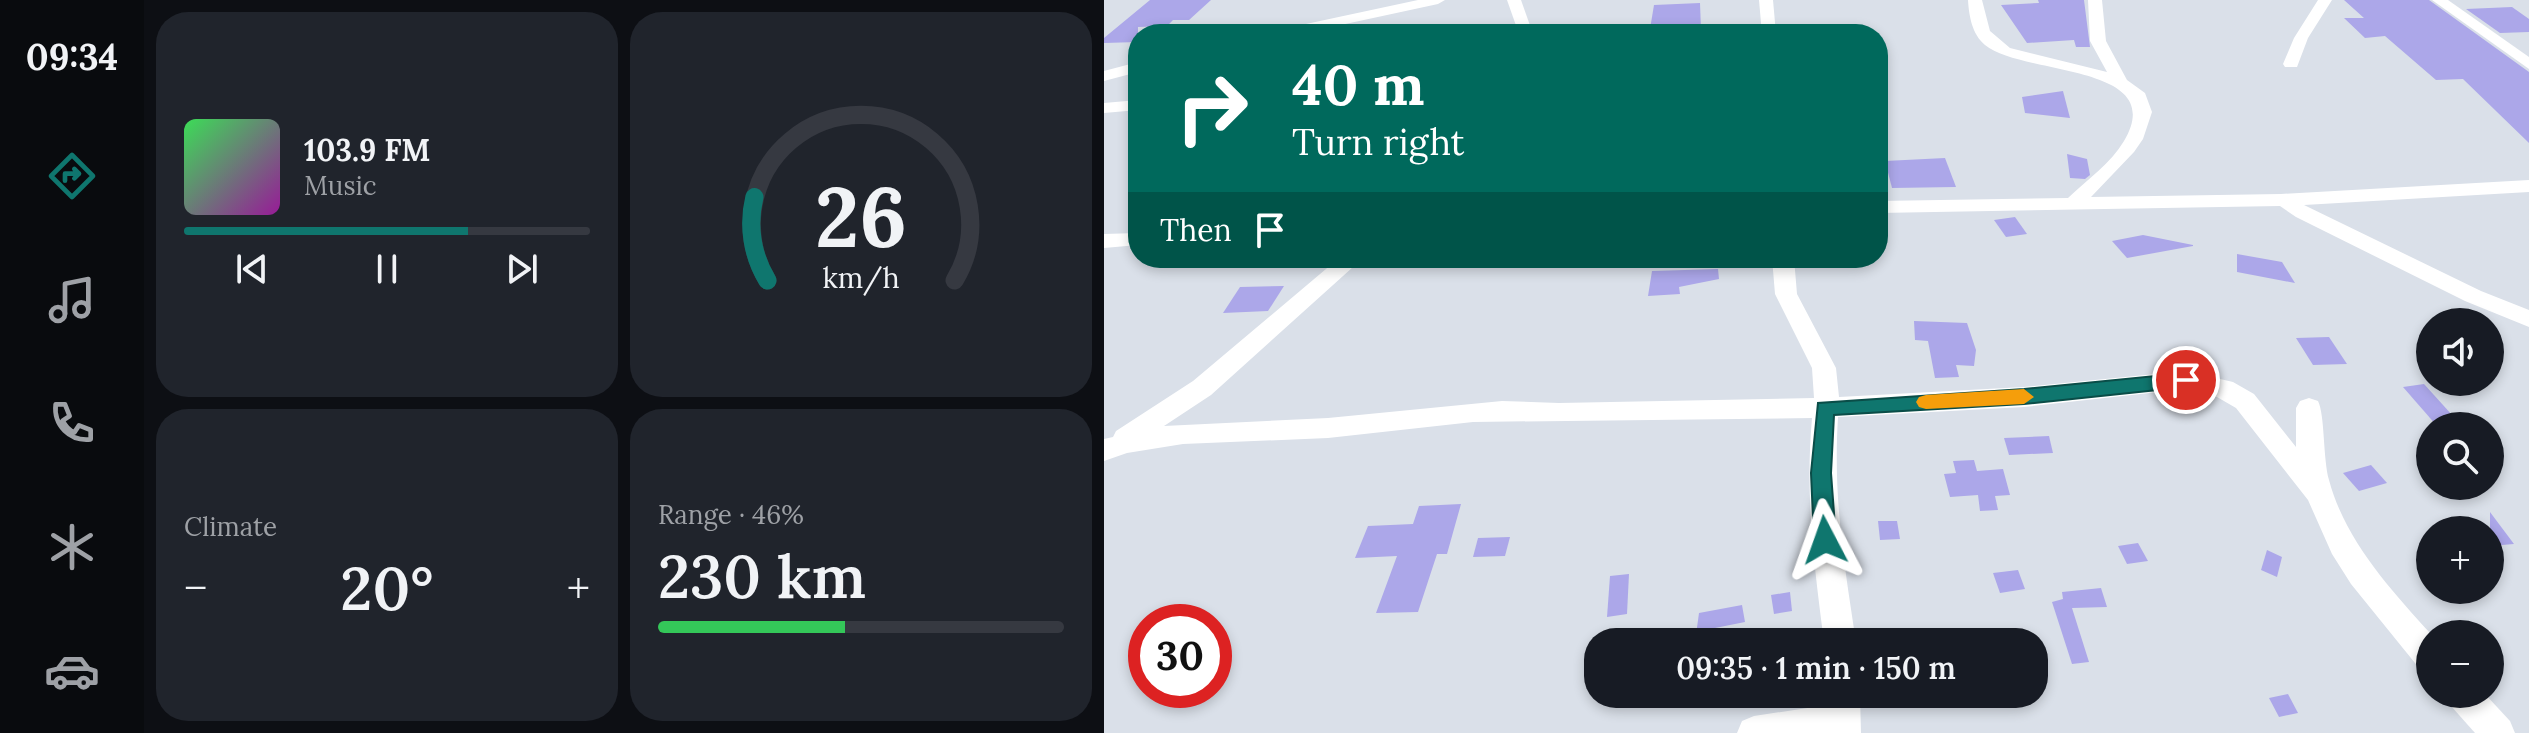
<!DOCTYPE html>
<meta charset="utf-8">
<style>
:root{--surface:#171b24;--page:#20242c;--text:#f1f3f6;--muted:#9ea1a6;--line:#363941;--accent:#0f766e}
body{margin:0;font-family:Lora,serif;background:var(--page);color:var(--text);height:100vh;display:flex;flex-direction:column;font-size:30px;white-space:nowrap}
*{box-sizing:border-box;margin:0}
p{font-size:26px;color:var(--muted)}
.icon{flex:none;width:44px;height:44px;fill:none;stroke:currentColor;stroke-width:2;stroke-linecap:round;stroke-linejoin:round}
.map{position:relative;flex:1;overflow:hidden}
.sheet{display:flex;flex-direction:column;gap:12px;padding:12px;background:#0d0f14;width:960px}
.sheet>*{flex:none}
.guide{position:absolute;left:24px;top:24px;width:760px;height:244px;border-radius:32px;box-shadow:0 4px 12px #0003;background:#00695c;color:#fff;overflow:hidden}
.tools{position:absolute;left:1312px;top:308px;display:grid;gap:16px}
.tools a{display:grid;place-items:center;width:88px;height:88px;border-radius:50%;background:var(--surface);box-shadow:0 4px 12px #0003;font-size:40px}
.speed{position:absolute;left:24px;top:604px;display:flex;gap:16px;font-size:40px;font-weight:700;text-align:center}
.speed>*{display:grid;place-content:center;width:104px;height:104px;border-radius:50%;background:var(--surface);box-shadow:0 4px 12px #0003;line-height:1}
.speed .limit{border:12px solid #d22;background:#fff;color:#111}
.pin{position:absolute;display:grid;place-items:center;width:68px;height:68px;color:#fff;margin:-34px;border:4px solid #fff;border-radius:50%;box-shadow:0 2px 8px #0007}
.me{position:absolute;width:88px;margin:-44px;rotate:356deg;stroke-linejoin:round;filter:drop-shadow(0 0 6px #0008)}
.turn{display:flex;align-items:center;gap:28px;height:168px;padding:0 32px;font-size:36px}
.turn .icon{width:104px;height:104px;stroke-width:2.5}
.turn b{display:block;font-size:56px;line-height:68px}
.then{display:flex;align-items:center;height:76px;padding:0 32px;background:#0003;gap:16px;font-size:30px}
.big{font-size:60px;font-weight:600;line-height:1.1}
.sheet .widget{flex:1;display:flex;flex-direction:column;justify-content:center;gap:12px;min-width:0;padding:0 28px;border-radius:32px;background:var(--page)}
.sheet .dial{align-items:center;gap:0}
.dial svg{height:208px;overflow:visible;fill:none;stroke:var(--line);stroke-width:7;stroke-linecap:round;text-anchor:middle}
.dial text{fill:var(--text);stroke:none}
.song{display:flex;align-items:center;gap:24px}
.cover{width:96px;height:96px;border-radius:12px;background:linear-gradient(135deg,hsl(130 70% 55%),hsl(300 70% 35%))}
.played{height:8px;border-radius:4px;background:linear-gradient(90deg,var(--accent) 70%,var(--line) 70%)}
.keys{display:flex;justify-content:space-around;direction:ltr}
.heat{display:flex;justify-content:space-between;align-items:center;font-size:44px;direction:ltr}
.charge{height:12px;border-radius:6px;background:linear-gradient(90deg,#34c759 46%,var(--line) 0)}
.sheet .tiles{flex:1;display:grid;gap:12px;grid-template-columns:repeat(2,1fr)}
.trip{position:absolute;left:480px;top:628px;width:464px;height:80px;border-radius:32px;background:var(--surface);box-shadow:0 4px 12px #0003;font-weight:600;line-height:80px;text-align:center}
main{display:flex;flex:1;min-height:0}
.dock{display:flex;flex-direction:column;width:144px;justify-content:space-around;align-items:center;background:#090b0e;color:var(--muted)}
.dock .icon{width:56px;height:56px}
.dock .current{color:var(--accent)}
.dock b{font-size:36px;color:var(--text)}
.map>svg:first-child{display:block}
</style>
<main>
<nav class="dock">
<b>09:34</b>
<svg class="icon current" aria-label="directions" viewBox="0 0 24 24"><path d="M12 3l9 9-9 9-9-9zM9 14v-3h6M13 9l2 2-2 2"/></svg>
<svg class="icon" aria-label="music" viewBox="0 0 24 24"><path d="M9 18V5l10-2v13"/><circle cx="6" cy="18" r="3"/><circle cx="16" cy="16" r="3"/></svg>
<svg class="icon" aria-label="phone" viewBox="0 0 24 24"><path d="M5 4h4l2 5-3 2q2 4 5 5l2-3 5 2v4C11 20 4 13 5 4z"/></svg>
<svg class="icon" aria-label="climate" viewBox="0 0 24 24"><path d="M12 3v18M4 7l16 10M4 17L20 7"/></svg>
<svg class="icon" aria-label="car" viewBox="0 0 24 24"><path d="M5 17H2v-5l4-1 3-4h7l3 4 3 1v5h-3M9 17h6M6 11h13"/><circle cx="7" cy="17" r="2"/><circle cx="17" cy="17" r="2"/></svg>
</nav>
<section class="sheet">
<div class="tiles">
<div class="widget">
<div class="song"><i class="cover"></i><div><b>103.9 FM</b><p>Music</p></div></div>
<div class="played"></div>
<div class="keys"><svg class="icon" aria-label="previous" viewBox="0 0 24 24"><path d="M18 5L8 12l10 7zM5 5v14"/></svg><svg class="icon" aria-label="pause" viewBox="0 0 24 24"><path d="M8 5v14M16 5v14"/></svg><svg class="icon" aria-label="next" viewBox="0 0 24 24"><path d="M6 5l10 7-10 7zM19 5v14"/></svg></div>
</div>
<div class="widget dial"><svg viewBox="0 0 100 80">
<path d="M14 69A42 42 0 1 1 86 69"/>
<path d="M14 69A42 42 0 0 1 9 37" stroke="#0f766e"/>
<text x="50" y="56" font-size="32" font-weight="700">26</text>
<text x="50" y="72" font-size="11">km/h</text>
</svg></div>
<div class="widget"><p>Climate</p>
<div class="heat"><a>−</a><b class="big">20°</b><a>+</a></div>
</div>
<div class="widget"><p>Range · 46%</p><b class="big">230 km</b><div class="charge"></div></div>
</div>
</section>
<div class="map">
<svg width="1425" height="733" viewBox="0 0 1425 733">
<rect width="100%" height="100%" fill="#dae0e9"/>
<!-- building -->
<g fill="#aca7e9">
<path d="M46,0h61l-22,20h-16l-6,6 -29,1v15l-34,1v-5z"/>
<path d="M934,0h46l6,47h-14l-2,-7 -47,3 -26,-38 38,-2z"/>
<path d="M1240,0h85l100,72v71l-66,-64 -27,1 -51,-44 -20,2 -21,-20h20z"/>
<path d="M596,3l1,27 -51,-1 4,-24z"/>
<path d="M1408,7l17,12v13l-29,1 -34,-24z"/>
<path d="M959,91l7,27 -45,-5 -3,-16z"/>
<path d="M963,154l20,5 3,16 -5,4 -15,-1z"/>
<path d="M841,158l11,29 -64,1 -7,-27z"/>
<path d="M911,217l12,17 -21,3 -12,-17z"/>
<path d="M1039,235l50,10v1l-66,12 -15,-17z"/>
<path d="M1133,254l45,8 13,21 -58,-11z"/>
<path d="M614,269l1,10 -40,8 1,7 -32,2 4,-25z"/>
<path d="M180,286l-16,25 -45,2 17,-26z"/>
<path d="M810,321l53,2 9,27 -2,16 -18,-1 3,12 -24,1 -7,-37 -13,-1z"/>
<path d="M1225,337l18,27 -34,1 -17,-27z"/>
<path d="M1320,384l38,42h-25l-34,-39z"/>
<path d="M945,436l4,17 -44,2 -5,-17z"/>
<path d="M870,460l3,11 26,-2 7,26 -15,1 3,14 -18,1 -2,-16 -28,2 -6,-23 12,-1 -3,-12z"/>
<path d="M1267,465l16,18 -28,8 -16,-18z"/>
<path d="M357,504l-14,50h-10l-19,58 -42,1 21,-57 -42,2 13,-32 45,-2 6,-18z"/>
<path d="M1386,512l24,32 -24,2z"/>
<path d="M774,521h19l3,18 -20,1z"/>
<path d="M406,537l-5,19 -32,1 5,-19z"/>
<path d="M1034,543l10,18 -21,3 -9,-18z"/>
<path d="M1163,550l15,7 -5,20 -16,-7z"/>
<path d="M914,570l7,19 -25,4 -7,-20z"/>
<path d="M525,574l-2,40 -20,3 3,-41z"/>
<path d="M997,588l6,19 -35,1 17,54 -17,2 -20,-62 11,-3 -1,-7z"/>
<path d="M686,592l2,19 -18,3 -3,-19z"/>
<path d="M638,605l3,17 -30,6 -2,14h-18l4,-29z"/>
<path d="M1184,694l10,19 -19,4 -10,-19z"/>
</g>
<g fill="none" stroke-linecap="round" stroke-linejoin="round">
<!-- minor -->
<g fill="#fff" fill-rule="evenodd">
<path d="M314,0h27l-7,4 -139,30h-28l7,-4z"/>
<path d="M403,0h14l12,34h-14z"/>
<path d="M655,0h14l3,34h-14z"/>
<path d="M864,0h14l8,31 20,17 97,24 -17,-31 -2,-41h14l4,41 21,39 18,13 7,19 -9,27 -9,13 -43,45 190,-3 248,-14v12l-225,13 177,86 48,19v17l-64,-26 -169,-84 -16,-11 -402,7v-12l190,-3c19,-18 43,-35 56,-57 46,-78 -101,-65 -139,-96 -13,-11 -16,-29 -17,-45z"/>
<path d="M1214,0h14l-24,38 -11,29h-12l-2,-3 11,-26z"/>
<path d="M1328,0h16l81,57v12z"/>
<path d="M34,62v10l-34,9v-10z"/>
<path d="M34,100v10l-34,3v-10z"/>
<path d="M34,233v12l-34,3v-14z"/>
<path d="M235,258h24l-152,137 -47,31 164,-8 174,-17 57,2 255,-5 -2,-30 -37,-74 -3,-36h22l3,36 39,74 3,29 185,-10 162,-16 47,11 21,12 42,53v-39l4,-7 9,-3 9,3c7,14 5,58 11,79 16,60 61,109 102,154l-1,39 -11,-5 -68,-84 -19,-30 -24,-54 -72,-92 -19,-11 -31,-8 -162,18 -186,10c-5,82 6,145 18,225h-32c-10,-79 -19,-144 -12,-224l-339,4 -145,16 -145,6 -56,9 -23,8v-22l9,-2 3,-6 77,-50z"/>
<path d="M722,694h34l1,39h-124l5,-12 12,-5 73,-11z"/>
<path d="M1342,694h39l25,27 5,12h-40l-24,-27z"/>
</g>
</g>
<!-- route -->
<path fill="#0f766e" stroke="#0a4d48" stroke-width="2" d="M1082,373l10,7 -10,7 -162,17 -190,11 -3,58 5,67 -4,7 -7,3 -8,-3 -3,-7 -3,-67 7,-70 206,-14z"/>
<!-- slow -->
<path fill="#f59e0b" d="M920,389l10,8 -10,7 -98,5 -7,-2 -3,-5 3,-5 7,-2z"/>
</svg>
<div class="tools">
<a><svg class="icon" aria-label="sound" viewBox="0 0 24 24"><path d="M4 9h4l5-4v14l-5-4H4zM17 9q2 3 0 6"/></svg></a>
<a><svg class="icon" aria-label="search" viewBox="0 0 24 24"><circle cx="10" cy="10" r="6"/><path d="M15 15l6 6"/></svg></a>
<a>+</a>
<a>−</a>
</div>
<div class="speed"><div class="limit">30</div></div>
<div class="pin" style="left:1082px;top:380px;background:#d93025"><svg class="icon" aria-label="arrive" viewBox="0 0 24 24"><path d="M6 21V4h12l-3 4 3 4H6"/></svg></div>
<svg class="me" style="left:721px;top:540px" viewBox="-20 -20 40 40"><path d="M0-17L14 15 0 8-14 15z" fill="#0f766e" stroke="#fff" stroke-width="4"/></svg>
<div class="trip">09:35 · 1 min · 150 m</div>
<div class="guide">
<div class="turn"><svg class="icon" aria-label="right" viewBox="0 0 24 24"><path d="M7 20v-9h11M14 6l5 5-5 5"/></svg><div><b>40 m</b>Turn right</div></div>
<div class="then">Then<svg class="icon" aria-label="arrive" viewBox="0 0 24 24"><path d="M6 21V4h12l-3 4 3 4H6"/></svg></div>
</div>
</div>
</main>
